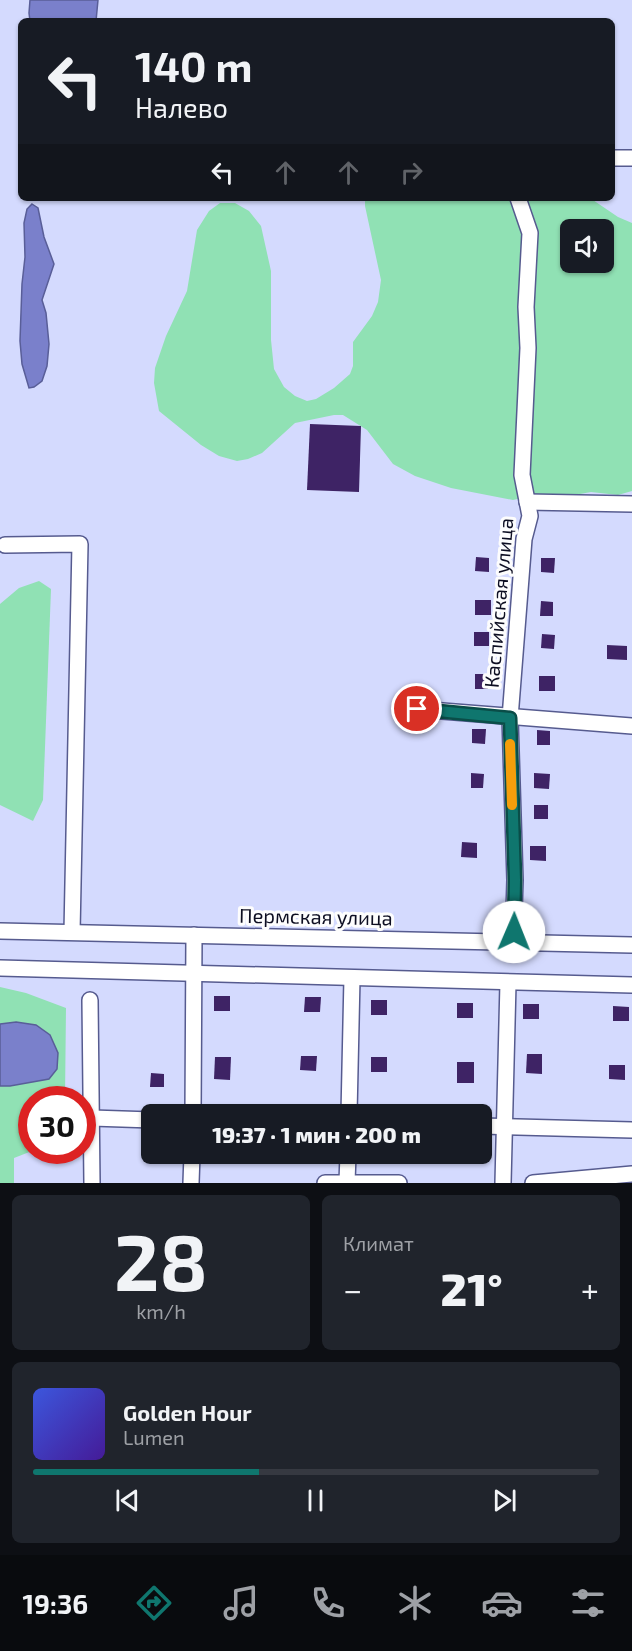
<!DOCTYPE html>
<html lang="ru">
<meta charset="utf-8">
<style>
:root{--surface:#171b24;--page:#20242c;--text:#f1f3f6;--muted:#9ea1a6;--line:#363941;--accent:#0f766e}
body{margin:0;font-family:"Exo 2",sans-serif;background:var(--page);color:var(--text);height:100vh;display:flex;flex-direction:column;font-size:22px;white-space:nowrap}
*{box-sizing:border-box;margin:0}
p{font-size:20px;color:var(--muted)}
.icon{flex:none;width:33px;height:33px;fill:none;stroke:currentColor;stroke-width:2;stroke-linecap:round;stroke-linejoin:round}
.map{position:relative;height:1183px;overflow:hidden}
.details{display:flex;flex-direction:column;gap:12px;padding:12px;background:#0d0f14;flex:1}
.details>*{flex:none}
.hud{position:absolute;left:18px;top:18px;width:597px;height:183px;border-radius:9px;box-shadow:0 2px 4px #0004;background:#171b24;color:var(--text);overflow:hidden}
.controls{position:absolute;left:560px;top:219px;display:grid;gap:12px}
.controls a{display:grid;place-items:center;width:54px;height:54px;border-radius:9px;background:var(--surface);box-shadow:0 2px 4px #0004;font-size:30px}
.speed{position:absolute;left:18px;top:1086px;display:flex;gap:12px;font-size:30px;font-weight:700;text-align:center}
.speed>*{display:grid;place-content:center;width:78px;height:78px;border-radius:50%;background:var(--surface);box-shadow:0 2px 4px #0004;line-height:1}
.speed .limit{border:9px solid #d22;background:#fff;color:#111}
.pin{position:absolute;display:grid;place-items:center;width:51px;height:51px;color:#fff;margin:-26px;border:3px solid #fff;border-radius:50%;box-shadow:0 2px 6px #0007}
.me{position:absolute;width:66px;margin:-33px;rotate:1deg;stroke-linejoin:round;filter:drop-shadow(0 0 4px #0008)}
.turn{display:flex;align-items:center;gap:21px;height:126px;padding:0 18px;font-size:27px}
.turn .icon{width:78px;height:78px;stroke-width:2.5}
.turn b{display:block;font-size:42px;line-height:51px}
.lanes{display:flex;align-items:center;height:57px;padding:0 18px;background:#0003;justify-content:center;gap:30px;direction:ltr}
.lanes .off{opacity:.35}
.big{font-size:45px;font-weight:800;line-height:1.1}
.details .card{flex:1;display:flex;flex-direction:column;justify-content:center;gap:9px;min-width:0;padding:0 21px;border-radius:9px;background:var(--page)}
.details .dial{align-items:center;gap:0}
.dial b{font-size:78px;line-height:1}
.song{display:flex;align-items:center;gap:18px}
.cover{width:72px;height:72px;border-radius:9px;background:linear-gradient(135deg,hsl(230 70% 55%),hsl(260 70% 35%))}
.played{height:6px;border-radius:3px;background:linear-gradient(90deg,var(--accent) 40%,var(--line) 40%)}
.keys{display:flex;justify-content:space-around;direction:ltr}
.heat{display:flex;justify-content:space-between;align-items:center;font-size:33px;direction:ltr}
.details .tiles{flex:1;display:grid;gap:12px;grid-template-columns:1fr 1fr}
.card:last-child{grid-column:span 2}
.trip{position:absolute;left:141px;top:1104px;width:351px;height:60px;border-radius:9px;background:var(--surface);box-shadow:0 2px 4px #0004;font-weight:800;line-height:60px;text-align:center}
.menu{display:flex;height:96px;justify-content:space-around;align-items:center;background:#090b0e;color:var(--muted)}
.menu .icon{width:42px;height:42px}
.menu .current{color:var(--accent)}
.menu b{font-size:27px;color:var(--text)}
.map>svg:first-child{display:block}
</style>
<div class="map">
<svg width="632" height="1183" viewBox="0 0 632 1183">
<rect width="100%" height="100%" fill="#d4dafe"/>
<!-- green -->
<g fill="#90e1b4" fill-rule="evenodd">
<path d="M365,198h225l28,19 14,6v268l-14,4 -27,-3 -22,4 -29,-2 -27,6 -62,-12 -36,-12 -22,-12 -26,-34 -24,-15h-9l-39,8 -33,30 -14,6 -11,2 -18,-5 -18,-11 -42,-34 -5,-28 1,-15 11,-32 21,-45 10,-61 12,-19 11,-8h15l14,8 12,15 10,45v69l3,29 10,18 11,9 12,5 9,-2 18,-11 16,-14 3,-8v-24l19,-26 6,-14 3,-22 -16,-74zM570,230h33v32h-33z"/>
<path d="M39,581l12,8 -8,211 -10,21 -33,-16v-201l19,-16z"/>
<path d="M0,987l26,6 40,15 -1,91 -33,1v51l-18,7v25h-14v-97h10l39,-7 -33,-57 -16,2z"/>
</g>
<!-- water -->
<g fill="#7a80cb" stroke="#595e98" stroke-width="1.5">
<path d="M30,0h68l-2,21h-66l-1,-8z"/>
<path d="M32,204l6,4 6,29 10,27 -12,36 4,13 3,31 -2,22 -5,15 -8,6 -5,1 -7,-24 -2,-23 2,-57 3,-27 -1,-34 3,-14z"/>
<path d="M16,1022l20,3 14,10 8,18 -1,16 -8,10 -39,7h-10v-62z"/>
</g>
<!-- building -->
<g fill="#3e2365">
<path d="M310,424l51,2 -2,66 -52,-2z"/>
<path d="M476,557l13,1v14l-14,-1z"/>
<path d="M541,558h14l-1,15 -13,-1z"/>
<rect x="475" y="600" width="16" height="15"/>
<path d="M541,601l12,1v14h-13z"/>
<rect x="474" y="632" width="15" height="14"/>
<path d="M542,634l13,1 -1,14 -13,-1z"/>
<path d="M607,645l20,1v14l-20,-1z"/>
<rect x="475" y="674" width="13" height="15"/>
<rect x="539" y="676" width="16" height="15"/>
<path d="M472,729h14l-1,15 -13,-1z"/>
<path d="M537,730l13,1v14h-13z"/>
<path d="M471,773l13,1 -1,14h-12z"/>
<path d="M534,773l16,1 -1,15 -15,-1z"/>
<rect x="534" y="805" width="14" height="14"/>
<path d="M462,842l15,1v15l-16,-1z"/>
<path d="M530,846h16v15l-16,-1z"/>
<rect x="214" y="996" width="16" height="15"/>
<path d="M305,997h16l-1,15h-16z"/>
<rect x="371" y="1000" width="16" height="15"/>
<rect x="457" y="1003" width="16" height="15"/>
<rect x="523" y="1004" width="16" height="15"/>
<path d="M613,1006l16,1v14h-16z"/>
<path d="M527,1054h15v20l-16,-1z"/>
<path d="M301,1056h16l-1,15 -16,-1z"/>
<path d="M215,1057h16l-1,23 -16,-1z"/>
<rect x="371" y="1057" width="16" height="15"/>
<rect x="457" y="1062" width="17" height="21"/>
<path d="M609,1065h16v15l-16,-1z"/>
<path d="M151,1073l13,1v13h-14z"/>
</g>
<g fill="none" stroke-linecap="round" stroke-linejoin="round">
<!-- minor casing -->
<g stroke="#565b8f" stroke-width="18">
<g id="minor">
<path d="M612,158h20"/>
<path d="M527,502l105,2"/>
<path d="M5,545l75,-1 -8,388"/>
<path d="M417,709l215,17"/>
<path d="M0,931l632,14"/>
<path d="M513,943l2,-63 -5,-162 14,-179 6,-23 -8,-41 6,-127 -2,-41 4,-74 -12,-35"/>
<path d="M0,968l632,17"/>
<path d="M90,1000l2,183"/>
<path d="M193,1114l1,-179"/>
<path d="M349,1114l3,-136"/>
<path d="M92,1118l60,2"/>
<path d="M482,1126l150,4"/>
<path d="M347,1182l1,-28"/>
<path d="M191,1183l1,-29"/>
<path d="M325,1183h74"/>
<path d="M503,1183l5,-200"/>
<path d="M533,1183l99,-9"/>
</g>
</g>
<!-- minor -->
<use href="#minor" stroke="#fff" stroke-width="15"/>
</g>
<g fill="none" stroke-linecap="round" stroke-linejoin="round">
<!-- route casing -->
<g stroke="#0a4d48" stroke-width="15">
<path id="route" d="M417,709l93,9 5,162 -1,52"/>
</g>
<!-- route -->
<use href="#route" stroke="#0f766e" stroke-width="10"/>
<!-- slow -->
<path stroke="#f59e0b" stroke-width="10" d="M510,744l2,61"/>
</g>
<g text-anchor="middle" stroke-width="6" stroke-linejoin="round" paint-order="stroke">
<!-- street labels -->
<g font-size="20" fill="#0d0e22" stroke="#fdfdfd">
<text transform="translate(499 603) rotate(-85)" y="7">Каспийская улица</text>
<text transform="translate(316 917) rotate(1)" y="7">Пермская улица</text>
</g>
</g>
</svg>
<div class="controls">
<a><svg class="icon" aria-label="sound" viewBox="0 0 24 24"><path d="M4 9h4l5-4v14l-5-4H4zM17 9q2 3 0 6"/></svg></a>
</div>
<div class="speed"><div class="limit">30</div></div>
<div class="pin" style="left:417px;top:709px;background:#d93025"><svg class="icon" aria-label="arrive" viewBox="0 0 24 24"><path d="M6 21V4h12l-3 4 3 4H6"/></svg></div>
<svg class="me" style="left:514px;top:932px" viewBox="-20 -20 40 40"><circle r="19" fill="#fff"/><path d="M0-13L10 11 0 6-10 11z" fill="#0f766e"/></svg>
<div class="trip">19:37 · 1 мин · 200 m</div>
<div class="hud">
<div class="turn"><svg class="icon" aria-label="left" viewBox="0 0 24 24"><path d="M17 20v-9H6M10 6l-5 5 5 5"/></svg><div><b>140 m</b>Налево</div></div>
<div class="lanes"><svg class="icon" aria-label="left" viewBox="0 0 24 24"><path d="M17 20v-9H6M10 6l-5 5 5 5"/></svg><svg class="icon off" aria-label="ahead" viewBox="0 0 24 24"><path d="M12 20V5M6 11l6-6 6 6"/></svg><svg class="icon off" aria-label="ahead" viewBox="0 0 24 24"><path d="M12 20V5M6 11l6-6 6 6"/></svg><svg class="icon off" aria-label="right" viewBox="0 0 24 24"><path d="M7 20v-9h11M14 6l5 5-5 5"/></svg></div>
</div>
</div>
<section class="details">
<div class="tiles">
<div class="card dial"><b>28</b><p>km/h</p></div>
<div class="card"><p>Климат</p>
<div class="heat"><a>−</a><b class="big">21°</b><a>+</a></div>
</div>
<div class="card">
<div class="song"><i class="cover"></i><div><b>Golden Hour</b><p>Lumen</p></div></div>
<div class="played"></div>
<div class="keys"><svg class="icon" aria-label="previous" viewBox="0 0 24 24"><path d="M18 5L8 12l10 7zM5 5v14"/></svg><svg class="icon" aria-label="pause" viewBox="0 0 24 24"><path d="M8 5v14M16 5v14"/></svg><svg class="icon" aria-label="next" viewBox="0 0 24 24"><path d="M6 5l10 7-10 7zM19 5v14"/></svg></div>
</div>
</div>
</section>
<nav class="menu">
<b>19:36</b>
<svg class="icon current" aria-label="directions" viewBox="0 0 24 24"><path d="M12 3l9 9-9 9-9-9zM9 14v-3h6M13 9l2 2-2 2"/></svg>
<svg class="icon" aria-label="music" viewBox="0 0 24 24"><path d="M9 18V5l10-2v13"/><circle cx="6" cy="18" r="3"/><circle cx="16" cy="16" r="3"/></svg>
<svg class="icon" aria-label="phone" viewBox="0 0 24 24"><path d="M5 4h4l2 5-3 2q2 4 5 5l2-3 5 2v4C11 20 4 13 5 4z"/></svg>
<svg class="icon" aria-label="climate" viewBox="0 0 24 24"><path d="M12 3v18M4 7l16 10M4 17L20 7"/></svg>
<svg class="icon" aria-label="car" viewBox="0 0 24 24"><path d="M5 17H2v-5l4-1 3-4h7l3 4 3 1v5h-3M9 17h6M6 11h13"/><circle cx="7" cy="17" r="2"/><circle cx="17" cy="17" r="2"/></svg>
<svg class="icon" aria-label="filters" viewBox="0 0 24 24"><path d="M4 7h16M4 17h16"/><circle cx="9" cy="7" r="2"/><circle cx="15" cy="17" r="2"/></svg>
</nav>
